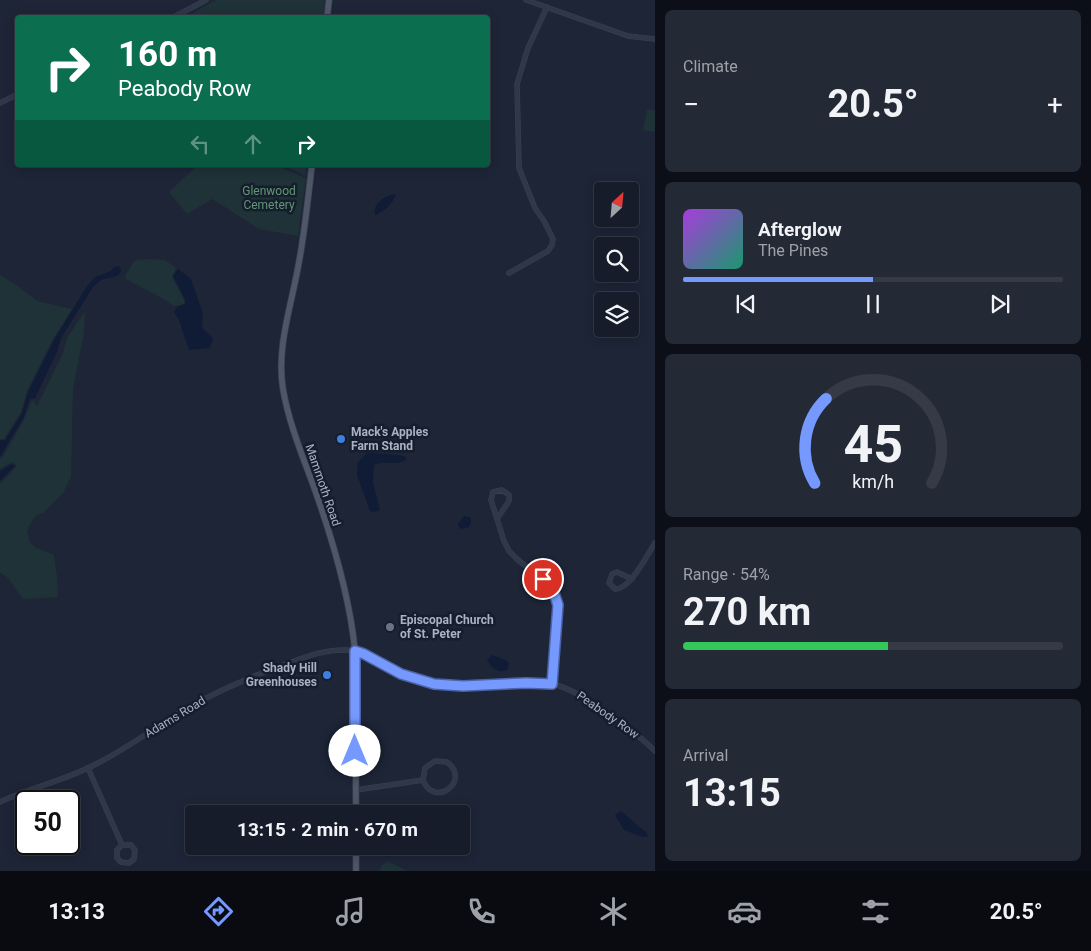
<!DOCTYPE html>
<meta charset="utf-8">
<style>
:root{--surface:#161c29;--page:#232935;--text:#f1f3f6;--muted:#9ea1a8;--line:#353a46;--accent:#7599ff}
body{margin:0;font-family:Roboto,sans-serif;background:var(--page);color:var(--text);height:100vh;display:flex;flex-direction:column;font-size:19px;white-space:nowrap}
*{box-sizing:border-box;margin:0}
p{font-size:16px;color:var(--muted)}
.icon{flex:none;width:28px;height:28px;fill:none;stroke:currentColor;stroke-width:2;stroke-linecap:round;stroke-linejoin:round}
.map{position:relative;flex:1;overflow:hidden}
.panel{display:flex;flex-direction:column;gap:10px;padding:10px;background:#0c0f17;width:436px}
.panel>*{flex:none}
.guide{position:absolute;left:15px;top:15px;width:475px;height:152px;border-radius:5px;box-shadow:0 2px 12px #0003,0 0 0 1px var(--line);background:#0b6e4f;color:#fff;overflow:hidden}
.needle{width:32px;rotate:26deg}
.tools{position:absolute;left:594px;top:182px;display:grid;gap:10px}
.tools a{display:grid;place-items:center;width:45px;height:45px;border-radius:5px;background:var(--surface);box-shadow:0 2px 12px #0003,0 0 0 1px var(--line);font-size:25px}
.speed{position:absolute;left:15px;top:790px;display:flex;gap:10px;font-size:25px;font-weight:700;text-align:center}
.speed>*{display:grid;place-content:center;width:65px;height:65px;border-radius:50%;background:var(--surface);box-shadow:0 2px 12px #0003,0 0 0 1px var(--line);line-height:1}
.speed .limit{border:2px solid #111;border-radius:8px;background:#fff;color:#111}
.pin{position:absolute;display:grid;place-items:center;width:42px;height:42px;color:#fff;margin:-21px;border:2px solid #fff;border-radius:50%;box-shadow:0 1px 5px #0007}
.me{position:absolute;width:55px;margin:-28px;rotate:0deg;stroke-linejoin:round;filter:drop-shadow(0 0 4px #0008)}
.turn{display:flex;align-items:center;gap:18px;height:105px;padding:0 20px;font-size:22px}
.turn .icon{width:65px;height:65px;stroke-width:2.5}
.turn b{display:block;font-size:35px;line-height:42px}
.lanes{display:flex;align-items:center;height:48px;padding:0 20px;background:#0003;justify-content:center;gap:25px;direction:ltr}
.lanes .off{opacity:.35}
.big{font-size:38px;font-weight:700;line-height:1.1}
.panel .widget{flex:1;display:flex;flex-direction:column;justify-content:center;gap:8px;min-width:0;padding:0 18px;border-radius:8px;background:var(--page)}
.panel .dial{align-items:center;gap:0}
.dial svg{height:130px;overflow:visible;fill:none;stroke:var(--line);stroke-width:7;stroke-linecap:round;text-anchor:middle}
.dial text{fill:var(--text);stroke:none}
.song{display:flex;align-items:center;gap:15px}
.cover{width:60px;height:60px;border-radius:8px;background:linear-gradient(135deg,hsl(280 70% 55%),hsl(160 70% 35%))}
.played{height:5px;border-radius:2px;background:linear-gradient(90deg,var(--accent) 50%,var(--line) 50%)}
.keys{display:flex;justify-content:space-around;direction:ltr}
.heat{display:flex;justify-content:space-between;align-items:center;font-size:28px;direction:ltr}
.charge{height:8px;border-radius:4px;background:linear-gradient(90deg,#34c759 54%,var(--line) 0)}
.trip{position:absolute;left:185px;top:805px;width:285px;height:50px;border-radius:5px;background:var(--surface);box-shadow:0 2px 12px #0003,0 0 0 1px var(--line);font-weight:700;line-height:50px;text-align:center}
.menu{display:flex;height:80px;justify-content:space-around;align-items:center;background:#090b10;color:var(--muted)}
.menu .icon{width:35px;height:35px}
.menu .on{color:var(--accent)}
.menu b{font-size:22px;color:var(--text)}
main{display:flex;flex:1;min-height:0}
.map>svg:first-child{display:block}
</style>
<main>
<div class="map">
<svg width="655" height="871" viewBox="0 0 655 871">
<rect width="100%" height="100%" fill="#1d2537"/>
<!-- green -->
<g fill="#1f3238">
<path d="M216,0h109l-2,17h-137z"/>
<path d="M647,109l8,1v22l-12,-2z"/>
<path d="M198,165h76l32,13 -8,58 -39,-7 -47,-30 -25,15 -18,-22z"/>
<path d="M283,165h24l-1,11z"/>
<path d="M148,259l17,1 11,8 -4,9 12,23v4l-10,2 -12,-8 -36,-19 -1,-3 10,-16z"/>
<path d="M0,275l19,12 18,14 35,8 -19,30 -26,52 -6,21 -17,27h-4z"/>
<path d="M85,311l-1,21 -11,57 -2,88 -8,16 -20,20 -7,3 -7,10 -2,6 3,10 5,5 19,8 3,21 1,21 -35,2 -15,-21 -8,-6v-88l17,-18 -5,-4 -12,7v-10l4,-4 20,-35 8,-20 5,6 26,-53 4,-15z"/>
<path d="M388,861l19,10h-27l1,-5z"/>
</g>
<!-- water -->
<g fill="#101b35">
<path d="M396,194c-2,8 -12,18 -21,21 -3,-12 11,-20 21,-21z"/>
<path d="M117,266l3,1 1,5 -4,4 -16,4 -8,7 -32,51 -4,14 -22,46 -5,1 -7,20 -23,38v-17h5l17,-27 6,-21 26,-52 33,-54 8,-9 16,-6 3,-4z"/>
<path d="M178,269l13,10 12,35 -1,10 1,5 9,8 1,4 -4,7 -20,2 -10,-30 -5,-8 3,-5 8,-3v-5l-12,-23z"/>
<path d="M367,453c7,0 33,1 39,4v3c-10,6 -22,0 -32,5l-1,18 7,27 -5,2 -5,-1 -13,-36 1,-13z"/>
<path d="M12,464l3,2 -15,15v-10z"/>
<path d="M464,516l7,2v5l-2,4 -9,2 -2,-5z"/>
<path d="M492,655l14,5 3,3 -1,6c-9,6 -16,-1 -21,-9z"/>
<path d="M621,811l26,22 1,4h-5l-19,-7 -9,-15z"/>
</g>
<g fill="none" stroke-linecap="round" stroke-linejoin="round">
<!-- minor casing -->
<g stroke="#3a4151" stroke-width="5.5">
<g id="minor">
<path d="M526,0l102,36 27,3"/>
<path d="M172,18l34,-18"/>
<path d="M0,103l18,-9"/>
<path d="M509,273l39,-22 4,-6 1,-6 -9,-18 -9,-13 -16,-40 -2,-84 11,-36 19,-41"/>
<path d="M497,519l12,-18v-6l-7,-5 -9,2 -2,8 13,41 5,10 8,8 33,27 6,13 2,14 -6,71"/>
<path d="M632,579l-15,-7 -5,2 -3,9 6,6c15,1 32,-34 40,-46"/>
<path d="M88,768l34,77 -5,5v8l4,4 8,1 5,-4 1,-9 -4,-5h-9"/>
<path d="M356,790l67,-10c11,29 49,1 24,-18l-12,-1 -10,7 -2,12"/>
<path d="M0,802c32,-15 67,-22 98,-39 35,-18 66,-42 100,-61 27,-14 55,-26 83,-36 22,-8 42,-17 66,-16 14,1 23,8 34,15 20,10 42,19 64,21 36,2 71,-6 106,-2 26,3 85,48 104,67"/>
</g>
</g>
<!-- major casing -->
<g stroke="#3a4151" stroke-width="7">
<g id="major">
<path d="M327,18l2,-18"/>
<path d="M312,165c-4,32 -7,65 -13,97 -7,42 -23,85 -16,127 6,35 20,68 32,101 18,51 35,108 40,161l1,163"/>
<path d="M356,846v25"/>
</g>
</g>
<!-- minor -->
<use href="#minor" stroke="#303748" stroke-width="4.5"/>
<!-- major -->
<use href="#major" stroke="#4e5668" stroke-width="5.5"/>
</g>
<g fill="none" stroke-linecap="round" stroke-linejoin="round">
<!-- route casing -->
<g stroke="#4c63a6" stroke-width="12">
<path id="route" d="M355,751v-100l9,3 37,20 33,10 29,2 63,-3 26,1 6,-79 -5,-15 -10,-11"/>
</g>
<!-- route -->
<use href="#route" stroke="#7599ff" stroke-width="9"/>
</g>
<!-- markers -->
<g fill="#3f7fe0" stroke="#161d2c" stroke-width="2">
<circle cx="341" cy="439" r="5"/>
<circle cx="327" cy="675" r="5"/>
</g>
<circle fill="#6b7280" stroke="#161d2c" stroke-width="2" cx="390" cy="627" r="5"/>
<g text-anchor="middle" stroke-width="5" stroke-linejoin="round" paint-order="stroke">
<!-- park labels -->
<g font-size="12" fill="#609774" stroke="#161d2c">
<text x="269" y="195">Glenwood<tspan x="269" dy="14">Cemetery</tspan></text>
</g>
<!-- poi labels -->
<g font-size="12" font-weight="bold" fill="#aab1c5" stroke="#161d2c" text-anchor="start">
<text x="351" y="436">Mack's Apples<tspan x="351" dy="14">Farm Stand</tspan></text>
<text x="400" y="624">Episcopal Church<tspan x="400" dy="14">of St. Peter</tspan></text>
<text x="317" y="672" text-anchor="end">Shady Hill<tspan x="317" dy="14">Greenhouses</tspan></text>
</g>
<!-- street labels -->
<g font-size="12" fill="#aab1c5" stroke="#161d2c">
<text transform="translate(323 485) rotate(71)" y="4">Mammoth Road</text>
<text transform="translate(608 715) rotate(35)" y="4">Peabody Row</text>
<text transform="translate(175 717) rotate(-31)" y="4">Adams Road</text>
</g>
</g>
</svg>
<div class="tools">
<a><svg class="needle" viewBox="-14 -14 28 28"><path d="M0-13l5 13h-10z" fill="#e53935"/><path d="M0 13l5-13h-10z" fill="#9ea1a8"/></svg></a>
<a><svg class="icon" aria-label="search" viewBox="0 0 24 24"><circle cx="10" cy="10" r="6"/><path d="M15 15l6 6"/></svg></a>
<a><svg class="icon" aria-label="layers" viewBox="0 0 24 24"><path d="M12 4l9 5-9 5-9-5zM3 14l9 5 9-5"/></svg></a>
</div>
<div class="speed"><div class="limit">50</div></div>
<div class="pin" style="left:543px;top:579px;background:#d93025"><svg class="icon" aria-label="arrive" viewBox="0 0 24 24"><path d="M6 21V4h12l-3 4 3 4H6"/></svg></div>
<svg class="me" style="left:355px;top:751px" viewBox="-20 -20 40 40"><circle r="19" fill="#fff"/><path d="M0-13L10 11 0 6-10 11z" fill="#7599ff"/></svg>
<div class="trip">13:15 · 2 min · 670 m</div>
<div class="guide">
<div class="turn"><svg class="icon" aria-label="right" viewBox="0 0 24 24"><path d="M7 20v-9h11M14 6l5 5-5 5"/></svg><div><b>160 m</b>Peabody Row</div></div>
<div class="lanes"><svg class="icon off" aria-label="left" viewBox="0 0 24 24"><path d="M17 20v-9H6M10 6l-5 5 5 5"/></svg><svg class="icon off" aria-label="ahead" viewBox="0 0 24 24"><path d="M12 20V5M6 11l6-6 6 6"/></svg><svg class="icon" aria-label="right" viewBox="0 0 24 24"><path d="M7 20v-9h11M14 6l5 5-5 5"/></svg></div>
</div>
</div>
<section class="panel">
<div class="widget"><p>Climate</p>
<div class="heat"><a>−</a><b class="big">20.5°</b><a>+</a></div>
</div>
<div class="widget">
<div class="song"><i class="cover"></i><div><b>Afterglow</b><p>The Pines</p></div></div>
<div class="played"></div>
<div class="keys"><svg class="icon" aria-label="previous" viewBox="0 0 24 24"><path d="M18 5L8 12l10 7zM5 5v14"/></svg><svg class="icon" aria-label="pause" viewBox="0 0 24 24"><path d="M8 5v14M16 5v14"/></svg><svg class="icon" aria-label="next" viewBox="0 0 24 24"><path d="M6 5l10 7-10 7zM19 5v14"/></svg></div>
</div>
<div class="widget dial"><svg viewBox="0 0 100 80">
<path d="M14 69A42 42 0 1 1 86 69"/>
<path d="M14 69A42 42 0 0 1 21 17" stroke="#7599ff"/>
<text x="50" y="56" font-size="32" font-weight="700">45</text>
<text x="50" y="72" font-size="11">km/h</text>
</svg></div>
<div class="widget"><p>Range · 54%</p><b class="big">270 km</b><div class="charge"></div></div>
<div class="widget"><p>Arrival</p><b class="big">13:15</b></div>
</section>
</main>
<nav class="menu">
<b>13:13</b>
<svg class="icon on" aria-label="directions" viewBox="0 0 24 24"><path d="M12 3l9 9-9 9-9-9zM9 14v-3h6M13 9l2 2-2 2"/></svg>
<svg class="icon" aria-label="music" viewBox="0 0 24 24"><path d="M9 18V5l10-2v13"/><circle cx="6" cy="18" r="3"/><circle cx="16" cy="16" r="3"/></svg>
<svg class="icon" aria-label="phone" viewBox="0 0 24 24"><path d="M5 4h4l2 5-3 2q2 4 5 5l2-3 5 2v4C11 20 4 13 5 4z"/></svg>
<svg class="icon" aria-label="climate" viewBox="0 0 24 24"><path d="M12 3v18M4 7l16 10M4 17L20 7"/></svg>
<svg class="icon" aria-label="car" viewBox="0 0 24 24"><path d="M5 17H2v-5l4-1 3-4h7l3 4 3 1v5h-3M9 17h6M6 11h13"/><circle cx="7" cy="17" r="2"/><circle cx="17" cy="17" r="2"/></svg>
<svg class="icon" aria-label="filters" viewBox="0 0 24 24"><path d="M4 7h16M4 17h16"/><circle cx="9" cy="7" r="2"/><circle cx="15" cy="17" r="2"/></svg>
<b>20.5°</b>
</nav>
